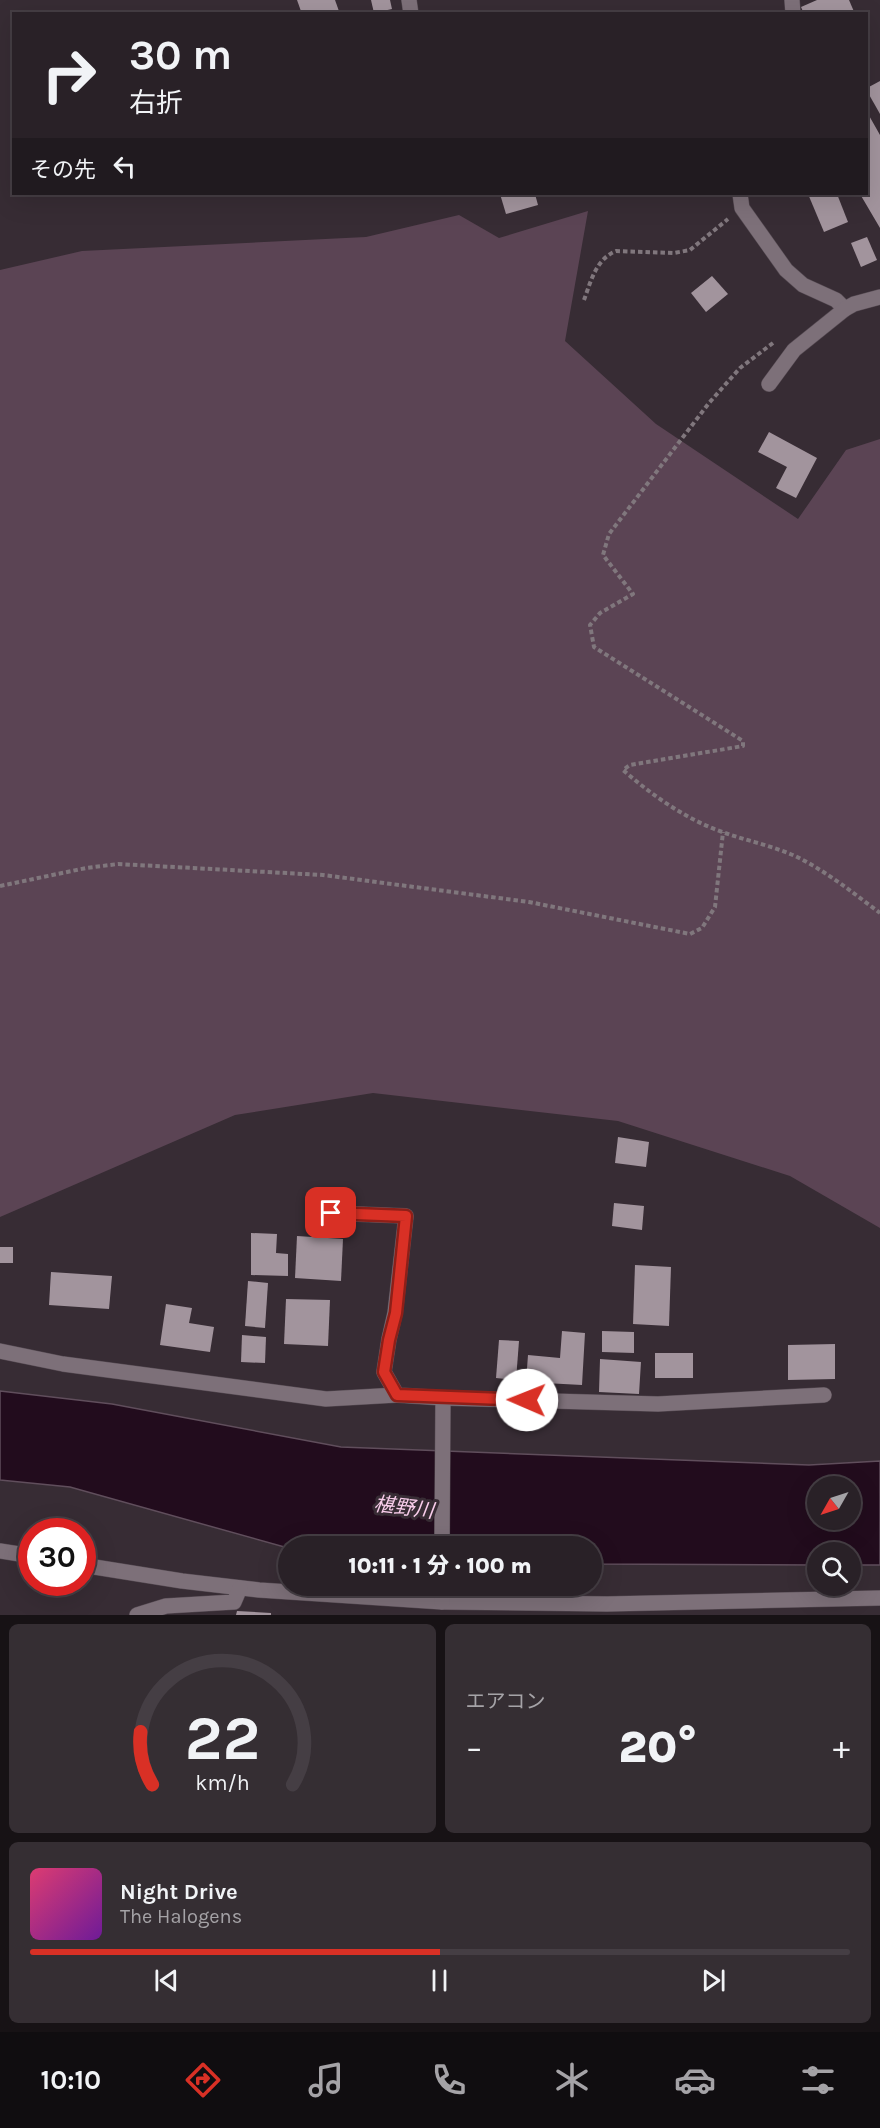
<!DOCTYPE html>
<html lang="ja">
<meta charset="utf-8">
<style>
:root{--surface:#292127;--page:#352e33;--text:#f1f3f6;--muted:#a5a3a7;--line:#453e44;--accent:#d93025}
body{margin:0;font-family:Karla,"Noto Sans JP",sans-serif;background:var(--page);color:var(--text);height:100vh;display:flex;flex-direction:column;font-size:22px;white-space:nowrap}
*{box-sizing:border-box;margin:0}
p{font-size:20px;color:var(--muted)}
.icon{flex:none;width:33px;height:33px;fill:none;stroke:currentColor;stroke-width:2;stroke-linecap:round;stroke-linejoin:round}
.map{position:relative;height:1615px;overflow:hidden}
.sheet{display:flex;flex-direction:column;gap:9px;padding:9px;background:#171215;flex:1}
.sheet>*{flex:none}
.guide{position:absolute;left:12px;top:12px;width:856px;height:183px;border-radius:0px;box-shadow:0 6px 24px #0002,0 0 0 2px var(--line);background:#292127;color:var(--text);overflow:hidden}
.needle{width:39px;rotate:231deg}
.fabs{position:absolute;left:807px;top:1476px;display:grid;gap:12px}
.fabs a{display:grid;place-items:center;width:54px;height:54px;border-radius:50%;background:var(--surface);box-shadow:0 6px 24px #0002,0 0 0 2px var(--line);font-size:30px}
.speed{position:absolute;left:18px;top:1518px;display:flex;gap:12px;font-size:30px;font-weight:700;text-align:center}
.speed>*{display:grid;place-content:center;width:78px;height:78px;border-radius:50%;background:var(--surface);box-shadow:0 6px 24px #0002,0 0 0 2px var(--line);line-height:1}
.speed .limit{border:9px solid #d22;background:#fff;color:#111}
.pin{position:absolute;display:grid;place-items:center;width:51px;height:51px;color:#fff;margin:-26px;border-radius:12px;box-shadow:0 3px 9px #0006}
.me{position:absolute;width:66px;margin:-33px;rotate:271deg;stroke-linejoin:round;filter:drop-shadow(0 0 4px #0008)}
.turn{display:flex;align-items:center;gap:21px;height:126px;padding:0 18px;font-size:27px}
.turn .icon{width:78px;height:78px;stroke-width:2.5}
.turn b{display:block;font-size:42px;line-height:51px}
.then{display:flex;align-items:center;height:57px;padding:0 18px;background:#0003;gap:12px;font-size:22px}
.big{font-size:45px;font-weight:800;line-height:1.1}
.sheet .widget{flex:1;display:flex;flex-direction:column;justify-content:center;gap:9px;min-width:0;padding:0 21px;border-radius:9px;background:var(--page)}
.sheet .dial{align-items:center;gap:0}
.dial svg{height:156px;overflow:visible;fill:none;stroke:var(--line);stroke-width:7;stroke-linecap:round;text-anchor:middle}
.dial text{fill:var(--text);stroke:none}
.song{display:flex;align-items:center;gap:18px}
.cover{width:72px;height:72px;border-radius:9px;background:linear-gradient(135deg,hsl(340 70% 55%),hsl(280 70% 35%))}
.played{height:6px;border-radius:3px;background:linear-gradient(90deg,var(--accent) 50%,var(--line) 50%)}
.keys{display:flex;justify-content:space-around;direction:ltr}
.heat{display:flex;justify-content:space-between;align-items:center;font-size:33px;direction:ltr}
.sheet .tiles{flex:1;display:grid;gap:9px;grid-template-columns:1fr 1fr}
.widget:last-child{grid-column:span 2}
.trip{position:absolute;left:278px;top:1536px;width:324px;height:60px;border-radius:30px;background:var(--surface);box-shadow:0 6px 24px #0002,0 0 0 2px var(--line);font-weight:800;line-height:60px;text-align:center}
.tab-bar{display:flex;height:96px;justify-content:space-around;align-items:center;background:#100d10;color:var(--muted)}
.tab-bar .icon{width:42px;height:42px}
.tab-bar .current{color:var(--accent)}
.tab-bar b{font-size:27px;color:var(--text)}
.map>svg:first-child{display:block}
</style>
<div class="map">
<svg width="880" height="1615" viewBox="0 0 880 1615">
<rect width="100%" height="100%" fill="#372c34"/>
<!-- green -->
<path fill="#5b4454" d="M588,211l-23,130 91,83 142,95 48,-69 34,-11v789l-90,-52 -172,-55 -245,-28 -138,22 -235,102v-947l82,-19 284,-14 93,-22 40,23z"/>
<!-- water -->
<path fill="#220c1d" stroke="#604e5c" stroke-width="1.5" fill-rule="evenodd" d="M0,1391l112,13 229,43 468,18 71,-4v104h-29l-1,-13h-32l-1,13 -226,-1v-18l-303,2 -218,-61 -70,-7zM818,1486h32v34h-32z"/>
<!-- building -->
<g fill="#a2949d">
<path d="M297,0h38l5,14h-38z"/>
<path d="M371,0h19l2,9 -18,4z"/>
<path d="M817,0h32l6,14h-51l-3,-7z"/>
<path d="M880,81v33l-13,-23v-3z"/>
<path d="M867,112l13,23v93l-20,-34h7z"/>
<path d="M500,194h35l3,11 -32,9z"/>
<path d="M808,194h29l11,28 -24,10z"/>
<path d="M867,237l10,23 -16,7 -10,-24z"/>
<path d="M712,276l16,18 -22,18 -15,-19z"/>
<path d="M769,432l48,26 -21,40 -20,-10 11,-21 -29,-15z"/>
<path d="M618,1137l31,5 -3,25 -31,-4z"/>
<path d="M614,1203l30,3 -2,24 -30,-4z"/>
<path d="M251,1233l26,1 -1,19 12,1v22l-37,-1z"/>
<path d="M297,1236l46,3 -2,42 -46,-3z"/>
<rect x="0" y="1247" width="13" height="16"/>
<path d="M635,1265l36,2 -2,59 -36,-2z"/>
<path d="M51,1272l61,4 -3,33 -60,-4z"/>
<path d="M248,1281l20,2 -3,45 -20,-2z"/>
<path d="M286,1299l44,1 -2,46 -44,-2z"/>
<path d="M166,1304l26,4 -3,15 25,4 -4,25 -50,-7z"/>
<path d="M562,1331l23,2 -3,52 -56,-3 2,-27 32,3z"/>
<path d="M602,1331l32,1v21l-32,-1z"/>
<path d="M242,1335l24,2 -1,26 -24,-1z"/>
<path d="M499,1340l20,1 -3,39 -20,-2z"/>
<path d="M835,1344v35l-47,1v-35z"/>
<rect x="655" y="1353" width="38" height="25"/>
<path d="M600,1359l41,3 -2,32 -40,-2z"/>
<path d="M237,1611l34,2v2h-35z"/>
</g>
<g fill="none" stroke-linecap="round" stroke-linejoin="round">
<!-- minor casing -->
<g stroke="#554a52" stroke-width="16">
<g id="minor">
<path d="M409,0l2,14"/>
<path d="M792,0l1,14"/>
<path d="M740,194l2,14 44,62 17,15 33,15 9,9"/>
<path d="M769,384l25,-34 51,-41 9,-5 26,-7"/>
<path d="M331,1213l75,3 -11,97 -6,26 -5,33 13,23 46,3"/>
<path d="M0,1351l63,13 263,35 71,-4"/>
<path d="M442,1546l1,-148 215,6 166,-9"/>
<path d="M0,1551l32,5"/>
<path d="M82,1565l100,16 77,9 183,12 165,2 273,-6"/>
<path d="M442,1602l1,-16"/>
<path d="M137,1615l29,-9 68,-4 6,-14"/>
</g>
</g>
<!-- path -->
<g stroke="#80777d" stroke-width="4" stroke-dasharray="4.5 3" stroke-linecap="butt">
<path d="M584,300c7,-19 12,-41 32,-49l58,2 16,-3 38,-31"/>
<path d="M773,343l-33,25 -31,35 -100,131 -6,21 30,39 -33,19 -10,12 4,22 149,94v5l-113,19 -7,5c30,26 64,50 102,63 23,8 48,13 70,23 31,15 57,36 85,57"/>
<path d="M0,886l86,-18 32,-4 205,11 206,27 161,32 12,-6 13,-21 8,-75"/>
</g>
<!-- minor -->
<use href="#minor" stroke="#7d7079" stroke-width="15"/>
</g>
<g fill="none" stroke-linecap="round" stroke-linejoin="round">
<!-- route casing -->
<g stroke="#8d1f18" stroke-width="15">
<path id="route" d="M331,1213l75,3 -10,97 -7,27 -5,32 13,23 130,5"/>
</g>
<!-- route -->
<use href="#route" stroke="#d93025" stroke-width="10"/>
</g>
<g text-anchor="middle" stroke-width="6" stroke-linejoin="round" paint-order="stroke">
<!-- water labels -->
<g font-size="20" font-style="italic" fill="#faceec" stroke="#372c34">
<text transform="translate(404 1507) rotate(7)" y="7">椹野川</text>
</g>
</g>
</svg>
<div class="fabs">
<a><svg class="needle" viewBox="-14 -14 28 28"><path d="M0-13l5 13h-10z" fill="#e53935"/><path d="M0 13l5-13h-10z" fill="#a5a3a7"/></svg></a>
<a><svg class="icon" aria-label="search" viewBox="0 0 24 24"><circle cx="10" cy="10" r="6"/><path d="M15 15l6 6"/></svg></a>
</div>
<div class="speed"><div class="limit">30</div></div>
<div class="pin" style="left:331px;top:1213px;background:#d93025"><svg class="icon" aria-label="arrive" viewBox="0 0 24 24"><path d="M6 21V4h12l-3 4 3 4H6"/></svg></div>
<svg class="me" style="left:527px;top:1400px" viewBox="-20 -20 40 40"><circle r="19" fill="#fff"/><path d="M0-13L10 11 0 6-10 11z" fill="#d93025"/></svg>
<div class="trip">10:11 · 1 分 · 100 m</div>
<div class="guide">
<div class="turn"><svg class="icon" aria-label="right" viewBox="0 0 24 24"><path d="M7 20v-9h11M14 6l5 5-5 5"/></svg><div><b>30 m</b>右折</div></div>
<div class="then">その先<svg class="icon" aria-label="left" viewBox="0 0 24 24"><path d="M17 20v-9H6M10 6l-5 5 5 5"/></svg></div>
</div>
</div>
<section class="sheet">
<div class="tiles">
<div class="widget dial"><svg viewBox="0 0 100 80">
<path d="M14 69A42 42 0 1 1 86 69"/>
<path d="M14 69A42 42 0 0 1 8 42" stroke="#d93025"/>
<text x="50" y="56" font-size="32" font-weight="700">22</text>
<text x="50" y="72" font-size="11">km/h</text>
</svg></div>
<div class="widget"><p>エアコン</p>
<div class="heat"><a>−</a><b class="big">20°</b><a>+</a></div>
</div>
<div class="widget">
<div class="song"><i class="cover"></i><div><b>Night Drive</b><p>The Halogens</p></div></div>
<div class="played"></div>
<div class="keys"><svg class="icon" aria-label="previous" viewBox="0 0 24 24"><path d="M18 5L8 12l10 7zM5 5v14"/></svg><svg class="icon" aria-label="pause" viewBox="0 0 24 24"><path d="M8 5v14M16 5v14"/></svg><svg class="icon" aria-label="next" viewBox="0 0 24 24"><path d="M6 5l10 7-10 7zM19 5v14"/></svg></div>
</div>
</div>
</section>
<nav class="tab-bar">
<b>10:10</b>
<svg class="icon current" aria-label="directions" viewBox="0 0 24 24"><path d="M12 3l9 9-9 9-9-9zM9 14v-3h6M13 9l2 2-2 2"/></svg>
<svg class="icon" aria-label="music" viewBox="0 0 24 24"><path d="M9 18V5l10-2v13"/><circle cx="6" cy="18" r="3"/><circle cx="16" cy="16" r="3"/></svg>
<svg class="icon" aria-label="phone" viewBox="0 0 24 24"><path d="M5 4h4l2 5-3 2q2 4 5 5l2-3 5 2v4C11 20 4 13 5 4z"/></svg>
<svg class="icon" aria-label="climate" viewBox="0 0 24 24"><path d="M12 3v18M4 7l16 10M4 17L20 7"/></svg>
<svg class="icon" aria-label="car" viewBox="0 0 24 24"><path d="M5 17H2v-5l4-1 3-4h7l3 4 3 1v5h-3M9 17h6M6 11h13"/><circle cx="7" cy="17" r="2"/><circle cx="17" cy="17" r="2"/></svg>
<svg class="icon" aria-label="filters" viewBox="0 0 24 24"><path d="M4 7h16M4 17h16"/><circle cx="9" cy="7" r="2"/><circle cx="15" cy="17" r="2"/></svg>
</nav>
